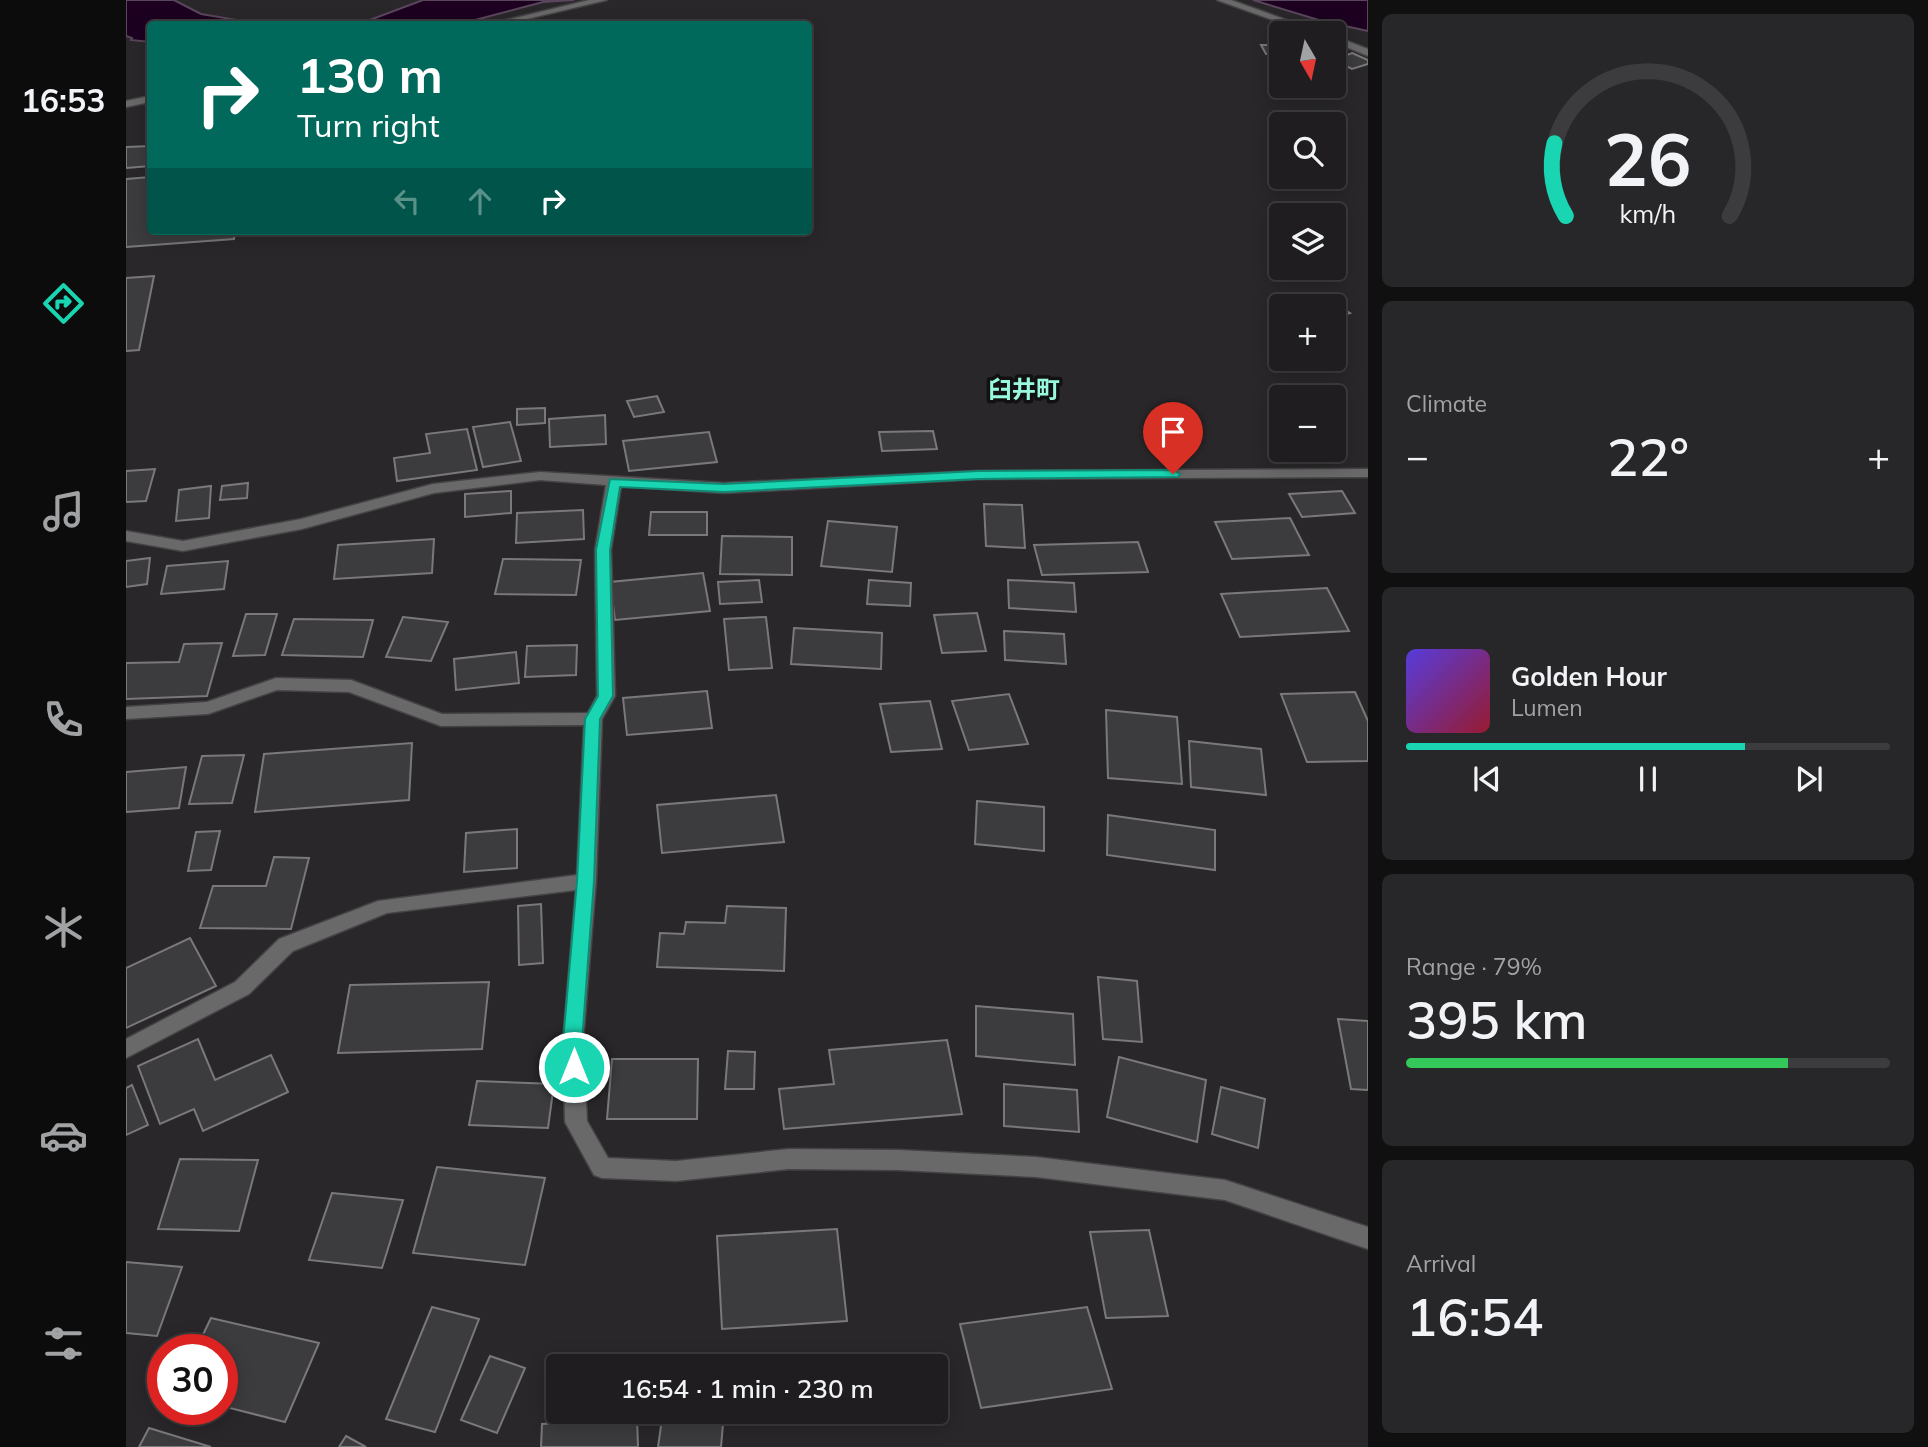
<!DOCTYPE html>
<meta charset="utf-8">
<style>
:root{--surface:#1f1d1f;--page:#272628;--text:#f1f3f6;--muted:#a1a2a4;--line:#3c3b3d;--accent:#19d5b2}
body{margin:0;font-family:Mulish,"Noto Sans JP",sans-serif;background:var(--page);color:var(--text);height:100vh;display:flex;flex-direction:column;font-size:26px;white-space:nowrap}
*{box-sizing:border-box;margin:0}
p{font-size:23px;color:var(--muted)}
.icon{flex:none;width:38px;height:38px;fill:none;stroke:currentColor;stroke-width:2;stroke-linecap:round;stroke-linejoin:round}
.map{position:relative;flex:1;overflow:hidden}
.details{display:flex;flex-direction:column;gap:14px;padding:14px;background:#111011;width:560px}
.details>*{flex:none}
.hud{position:absolute;left:21px;top:21px;width:665px;height:214px;border-radius:7px;box-shadow:0 4px 18px #0003,0 0 0 2px var(--line);background:#00695c;color:#fff;overflow:hidden}
.needle{width:46px;rotate:171deg}
.buttons{position:absolute;left:1143px;top:21px;display:grid;gap:14px}
.buttons a{display:grid;place-items:center;width:77px;height:77px;border-radius:7px;background:var(--surface);box-shadow:0 4px 18px #0003,0 0 0 2px var(--line);font-size:35px}
.speed{position:absolute;left:21px;top:1334px;display:flex;gap:14px;font-size:35px;font-weight:700;text-align:center}
.speed>*{display:grid;place-content:center;width:91px;height:91px;border-radius:50%;background:var(--surface);box-shadow:0 4px 18px #0003,0 0 0 2px var(--line);line-height:1}
.speed .limit{border:10px solid #d22;background:#fff;color:#111}
.pin{position:absolute;display:grid;place-items:center;width:60px;height:60px;color:#fff;margin:-72px -30px;border-radius:50% 50% 50% 0;rotate:-45deg;box-shadow:0 0 7px #0007}
.pin .icon{rotate:45deg}
.me{position:absolute;width:77px;margin:-38px;rotate:0deg;stroke-linejoin:round;filter:drop-shadow(0 0 5px #0008)}
.turn{display:flex;align-items:center;gap:24px;height:147px;padding:0 35px;font-size:32px}
.turn .icon{width:91px;height:91px;stroke-width:2.5}
.turn b{display:block;font-size:49px;line-height:60px}
.lanes{display:flex;align-items:center;height:66px;padding:0 35px;background:#0003;justify-content:center;gap:35px;direction:ltr}
.lanes .off{opacity:.35}
.big{font-size:52px;font-weight:600;line-height:1.1}
.details .tile{flex:1;display:flex;flex-direction:column;justify-content:center;gap:10px;min-width:0;padding:0 24px;border-radius:10px;background:var(--page)}
.details .dial{align-items:center;gap:0}
.dial svg{height:182px;overflow:visible;fill:none;stroke:var(--line);stroke-width:7;stroke-linecap:round;text-anchor:middle}
.dial text{fill:var(--text);stroke:none}
.song{display:flex;align-items:center;gap:21px}
.cover{width:84px;height:84px;border-radius:10px;background:linear-gradient(135deg,hsl(250 70% 55%),hsl(350 70% 35%))}
.played{height:7px;border-radius:4px;background:linear-gradient(90deg,var(--accent) 70%,var(--line) 70%)}
.keys{display:flex;justify-content:space-around;direction:ltr}
.heat{display:flex;justify-content:space-between;align-items:center;font-size:38px;direction:ltr}
.charge{height:10px;border-radius:5px;background:linear-gradient(90deg,#34c759 79%,var(--line) 0)}
.trip{position:absolute;left:420px;top:1354px;width:402px;height:70px;border-radius:7px;background:var(--surface);box-shadow:0 4px 18px #0003,0 0 0 2px var(--line);font-weight:600;line-height:70px;text-align:center}
main{display:flex;flex:1;min-height:0}
.tabs{display:flex;flex-direction:column;width:126px;justify-content:space-around;align-items:center;background:#0c0c0c;color:var(--muted)}
.tabs .icon{width:49px;height:49px}
.tabs .selected{color:var(--accent)}
.tabs b{font-size:32px;color:var(--text)}
.map>svg:first-child{display:block}
</style>
<main>
<nav class="tabs">
<b>16:53</b>
<svg class="icon selected" aria-label="directions" viewBox="0 0 24 24"><path d="M12 3l9 9-9 9-9-9zM9 14v-3h6M13 9l2 2-2 2"/></svg>
<svg class="icon" aria-label="music" viewBox="0 0 24 24"><path d="M9 18V5l10-2v13"/><circle cx="6" cy="18" r="3"/><circle cx="16" cy="16" r="3"/></svg>
<svg class="icon" aria-label="phone" viewBox="0 0 24 24"><path d="M5 4h4l2 5-3 2q2 4 5 5l2-3 5 2v4C11 20 4 13 5 4z"/></svg>
<svg class="icon" aria-label="climate" viewBox="0 0 24 24"><path d="M12 3v18M4 7l16 10M4 17L20 7"/></svg>
<svg class="icon" aria-label="car" viewBox="0 0 24 24"><path d="M5 17H2v-5l4-1 3-4h7l3 4 3 1v5h-3M9 17h6M6 11h13"/><circle cx="7" cy="17" r="2"/><circle cx="17" cy="17" r="2"/></svg>
<svg class="icon" aria-label="filters" viewBox="0 0 24 24"><path d="M4 7h16M4 17h16"/><circle cx="9" cy="7" r="2"/><circle cx="15" cy="17" r="2"/></svg>
</nav>
<div class="map">
<svg width="1242" height="1447" viewBox="0 0 1242 1447">
<rect width="100%" height="100%" fill="#292729"/>
<!-- water -->
<g fill="#1d0020" stroke="#5a465c" stroke-width="2">
<path d="M0,0h48l27,14 59,10h-110v18l-19,-2 1,-2 -6,-2z"/>
<path d="M297,0h151l-31,2 -83,22h-101z"/>
<path d="M1127,0h115v31l-46,-10z"/>
</g>
<!-- building -->
<g fill="#3c3b3d" stroke="#7a787a" stroke-width="2">
<path d="M1135,45h20v8l-15,1z"/>
<path d="M1226,53l16,7v4l-16,5 -18,-9z"/>
<path d="M1148,62l7,1v12l-11,-1z"/>
<path d="M24,146v20l-24,2v-21z"/>
<path d="M24,177v54h85l-1,8 -108,8v-68z"/>
<path d="M28,276l-15,74 -13,1v-73z"/>
<path d="M1209,304l15,9 -16,6v-13h-7z"/>
<path d="M531,396l7,16 -30,5 -7,-16z"/>
<path d="M419,408v15l-28,2v-16z"/>
<path d="M479,415l1,29 -56,3 -1,-28z"/>
<path d="M384,422l11,39 -38,6 -10,-40z"/>
<path d="M341,429l10,41 -80,11 -3,-23 36,-5 -4,-19z"/>
<path d="M807,431l4,18 -55,2 -3,-19z"/>
<path d="M583,432l8,30 -88,9 -6,-30z"/>
<path d="M29,469l-9,32 -20,1v-31z"/>
<path d="M122,483l-1,15 -27,2 2,-14z"/>
<path d="M85,486l-2,32 -33,3 3,-31z"/>
<path d="M385,491v22l-46,4v-23z"/>
<path d="M1216,491l13,22 -53,4 -13,-23z"/>
<path d="M858,504l38,1 3,43 -39,-2z"/>
<path d="M457,510l1,29 -68,4 1,-30z"/>
<path d="M525,512h56v23h-58z"/>
<path d="M1164,518l19,37 -77,4 -17,-37z"/>
<path d="M702,521l69,6 -5,45 -71,-6z"/>
<path d="M596,536l70,1v38l-72,-1z"/>
<path d="M308,539l-2,34 -98,6 4,-34z"/>
<path d="M1012,542l10,30 -106,3 -8,-30z"/>
<path d="M24,558l-3,26 -21,3v-26z"/>
<path d="M377,559l78,1 -5,35 -81,-1z"/>
<path d="M102,561l-4,28 -63,5 6,-28z"/>
<path d="M577,573l7,38 -95,9 -5,-38z"/>
<path d="M633,580l3,22 -42,2 -2,-22z"/>
<path d="M743,580l42,3 -1,23 -43,-2z"/>
<path d="M882,580l66,3 2,29 -67,-4z"/>
<path d="M1201,588l22,43 -109,6 -19,-43z"/>
<path d="M851,613l9,38 -44,2 -8,-38z"/>
<path d="M120,614h31l-12,41 -32,1z"/>
<path d="M277,617l45,5 -17,39 -45,-4z"/>
<path d="M640,617l6,51 -43,2 -5,-51z"/>
<path d="M168,619l79,1 -10,37 -81,-2z"/>
<path d="M668,628l88,5 -1,36 -90,-5z"/>
<path d="M878,631l60,3 2,30 -61,-4z"/>
<path d="M96,643l-15,53 -81,3v-36l53,-1 5,-18z"/>
<path d="M451,645l-1,30 -51,2 2,-31z"/>
<path d="M390,652l3,31 -63,7 -2,-31z"/>
<path d="M581,691l5,37 -85,7 -4,-37z"/>
<path d="M1229,692l13,29v40l-61,1 -26,-68z"/>
<path d="M883,694l19,50 -59,6 -17,-49z"/>
<path d="M804,701l12,48 -51,3 -11,-48z"/>
<path d="M980,710l71,7 5,67 -74,-6z"/>
<path d="M1063,741l72,8 5,46 -75,-8z"/>
<path d="M286,743l-3,57 -154,12 9,-58z"/>
<path d="M118,755l-12,48 -43,1 13,-48z"/>
<path d="M60,767l-7,41 -53,4v-40z"/>
<path d="M650,795l8,47 -122,11 -5,-48z"/>
<path d="M851,801l67,6v44l-69,-7z"/>
<path d="M982,815l107,15v40l-108,-15z"/>
<path d="M391,829v39l-53,4 2,-39z"/>
<path d="M94,831l-9,39 -23,1 8,-39z"/>
<path d="M148,857l35,1 -18,71 -91,-1 13,-42h53z"/>
<path d="M415,904l2,59 -24,2 -1,-59z"/>
<path d="M601,906l59,2 -2,63 -127,-4 3,-34 24,1 2,-12 39,1z"/>
<path d="M64,938l26,48 -90,42v-60z"/>
<path d="M972,977l39,4 5,61 -39,-3z"/>
<path d="M363,982l-7,67 -144,4 12,-68z"/>
<path d="M850,1006l97,8 2,51 -99,-9z"/>
<path d="M1212,1019l30,2v69l-17,-1z"/>
<path d="M72,1039l17,41 56,-25 17,37 -85,39 -9,-22 -34,15 -22,-58z"/>
<path d="M821,1040l15,74 -178,15 -5,-40 55,-5 -5,-34z"/>
<path d="M602,1051l27,1 -1,37h-29z"/>
<path d="M993,1057l87,23 -9,62 -90,-25z"/>
<path d="M486,1059h86l-1,60h-90z"/>
<path d="M351,1081l77,3 -6,44 -79,-3z"/>
<path d="M878,1084l73,6 2,42 -75,-6z"/>
<path d="M6,1085l16,40 -22,10v-47z"/>
<path d="M1095,1087l44,12 -7,49 -46,-14z"/>
<path d="M54,1159l78,1 -19,71 -81,-2z"/>
<path d="M311,1167l108,11 -20,87 -112,-12z"/>
<path d="M206,1193l71,7 -21,68 -73,-8z"/>
<path d="M711,1229l10,92 -125,8 -5,-93z"/>
<path d="M1023,1230l19,86 -62,2 -16,-86z"/>
<path d="M0,1262l56,5 -25,69 -31,-3z"/>
<path d="M306,1307l47,12 -44,113 -49,-13z"/>
<path d="M961,1307l25,82 -131,19 -21,-84z"/>
<path d="M85,1318l108,25 -34,79 -63,-16v-57h-26z"/>
<path d="M364,1356l35,12 -28,65 -36,-13z"/>
<path d="M537,1412h61l-3,35h-63z"/>
<path d="M511,1418l1,29h-97l1,-23z"/>
<path d="M23,1428l62,19h-72z"/>
<path d="M220,1436l20,11h-27z"/>
</g>
<g fill="none" stroke-linecap="round" stroke-linejoin="round">
<!-- street casing -->
<g stroke="#444244" stroke-width="3">
<g id="street">
<path d="M463,0h18l-101,24h-16z"/>
<path d="M1091,0h14l92,33h-14z"/>
<path d="M1208,36l34,13v7l-34,-14z"/>
<path d="M24,96v6l-24,5v-6z"/>
<path d="M1242,469v8l-390,2 -254,14 -103,-7 -10,64 4,146 -13,23 -6,162 -13,161 4,79 21,37 68,3 113,-12 109,1 138,7 189,23 143,47v22l-143,-49 -189,-23 -138,-7 -109,-1 -113,12 -74,-3 -8,-3 -29,-53 -2,-80 13,-152 -189,23 -94,38 -44,43 -123,64v-19l109,-57 44,-43 99,-38 199,-26 7,-150 -143,1 -92,-34 -72,-2 -69,24 -82,5v-12l81,-5 69,-24 75,2 91,34 146,-1 9,-17 -2,-146 11,-65 -66,-5 -106,13 -132,36 -119,22 -57,-10v-10l57,10 118,-22 132,-35 107,-12 184,11 254,-12z"/>
</g>
</g>
<!-- street -->
<use href="#street" fill="#6a696a" fill-rule="evenodd"/>
</g>
<!-- route -->
<path fill="#19d5b2" stroke="#108a74" stroke-width="2" d="M1047,470l7,4 -2,3 -200,2 -254,13 -104,-5 -10,63 3,146 -13,23 -6,162 -12,161 2,25 -3,6 -7,3 -7,-3 -3,-6 -1,-25 14,-161 8,-162 13,-23 -2,-146 14,-71 114,5 254,-13z"/>
<g text-anchor="middle" stroke-width="7" stroke-linejoin="round" paint-order="stroke">
<!-- far-quarter labels -->
<g font-size="24" font-weight="bold" fill="#98f9df" stroke="#111">
<text x="898" y="398">臼井町</text>
</g>
</g>
</svg>
<div class="buttons">
<a><svg class="needle" viewBox="-14 -14 28 28"><path d="M0-13l5 13h-10z" fill="#e53935"/><path d="M0 13l5-13h-10z" fill="#a1a2a4"/></svg></a>
<a><svg class="icon" aria-label="search" viewBox="0 0 24 24"><circle cx="10" cy="10" r="6"/><path d="M15 15l6 6"/></svg></a>
<a><svg class="icon" aria-label="layers" viewBox="0 0 24 24"><path d="M12 4l9 5-9 5-9-5zM3 14l9 5 9-5"/></svg></a>
<a>+</a>
<a>−</a>
</div>
<div class="speed"><div class="limit">30</div></div>
<div class="pin" style="left:1047px;top:474px;background:#d93025"><svg class="icon" aria-label="arrive" viewBox="0 0 24 24"><path d="M6 21V4h12l-3 4 3 4H6"/></svg></div>
<svg class="me" style="left:448px;top:1067px" viewBox="-20 -20 40 40"><circle r="17" fill="#19d5b2" stroke="#fff" stroke-width="3"/><path d="M0-11L8 9 0 5-8 9z" fill="#fff"/></svg>
<div class="trip">16:54 · 1 min · 230 m</div>
<div class="hud">
<div class="turn"><svg class="icon" aria-label="right" viewBox="0 0 24 24"><path d="M7 20v-9h11M14 6l5 5-5 5"/></svg><div><b>130 m</b>Turn right</div></div>
<div class="lanes"><svg class="icon off" aria-label="left" viewBox="0 0 24 24"><path d="M17 20v-9H6M10 6l-5 5 5 5"/></svg><svg class="icon off" aria-label="ahead" viewBox="0 0 24 24"><path d="M12 20V5M6 11l6-6 6 6"/></svg><svg class="icon" aria-label="right" viewBox="0 0 24 24"><path d="M7 20v-9h11M14 6l5 5-5 5"/></svg></div>
</div>
</div>
<section class="details">
<div class="tile dial"><svg viewBox="0 0 100 80">
<path d="M14 69A42 42 0 1 1 86 69"/>
<path d="M14 69A42 42 0 0 1 9 37" stroke="#19d5b2"/>
<text x="50" y="56" font-size="32" font-weight="700">26</text>
<text x="50" y="72" font-size="11">km/h</text>
</svg></div>
<div class="tile"><p>Climate</p>
<div class="heat"><a>−</a><b class="big">22°</b><a>+</a></div>
</div>
<div class="tile">
<div class="song"><i class="cover"></i><div><b>Golden Hour</b><p>Lumen</p></div></div>
<div class="played"></div>
<div class="keys"><svg class="icon" aria-label="previous" viewBox="0 0 24 24"><path d="M18 5L8 12l10 7zM5 5v14"/></svg><svg class="icon" aria-label="pause" viewBox="0 0 24 24"><path d="M8 5v14M16 5v14"/></svg><svg class="icon" aria-label="next" viewBox="0 0 24 24"><path d="M6 5l10 7-10 7zM19 5v14"/></svg></div>
</div>
<div class="tile"><p>Range · 79%</p><b class="big">395 km</b><div class="charge"></div></div>
<div class="tile"><p>Arrival</p><b class="big">16:54</b></div>
</section>
</main>
